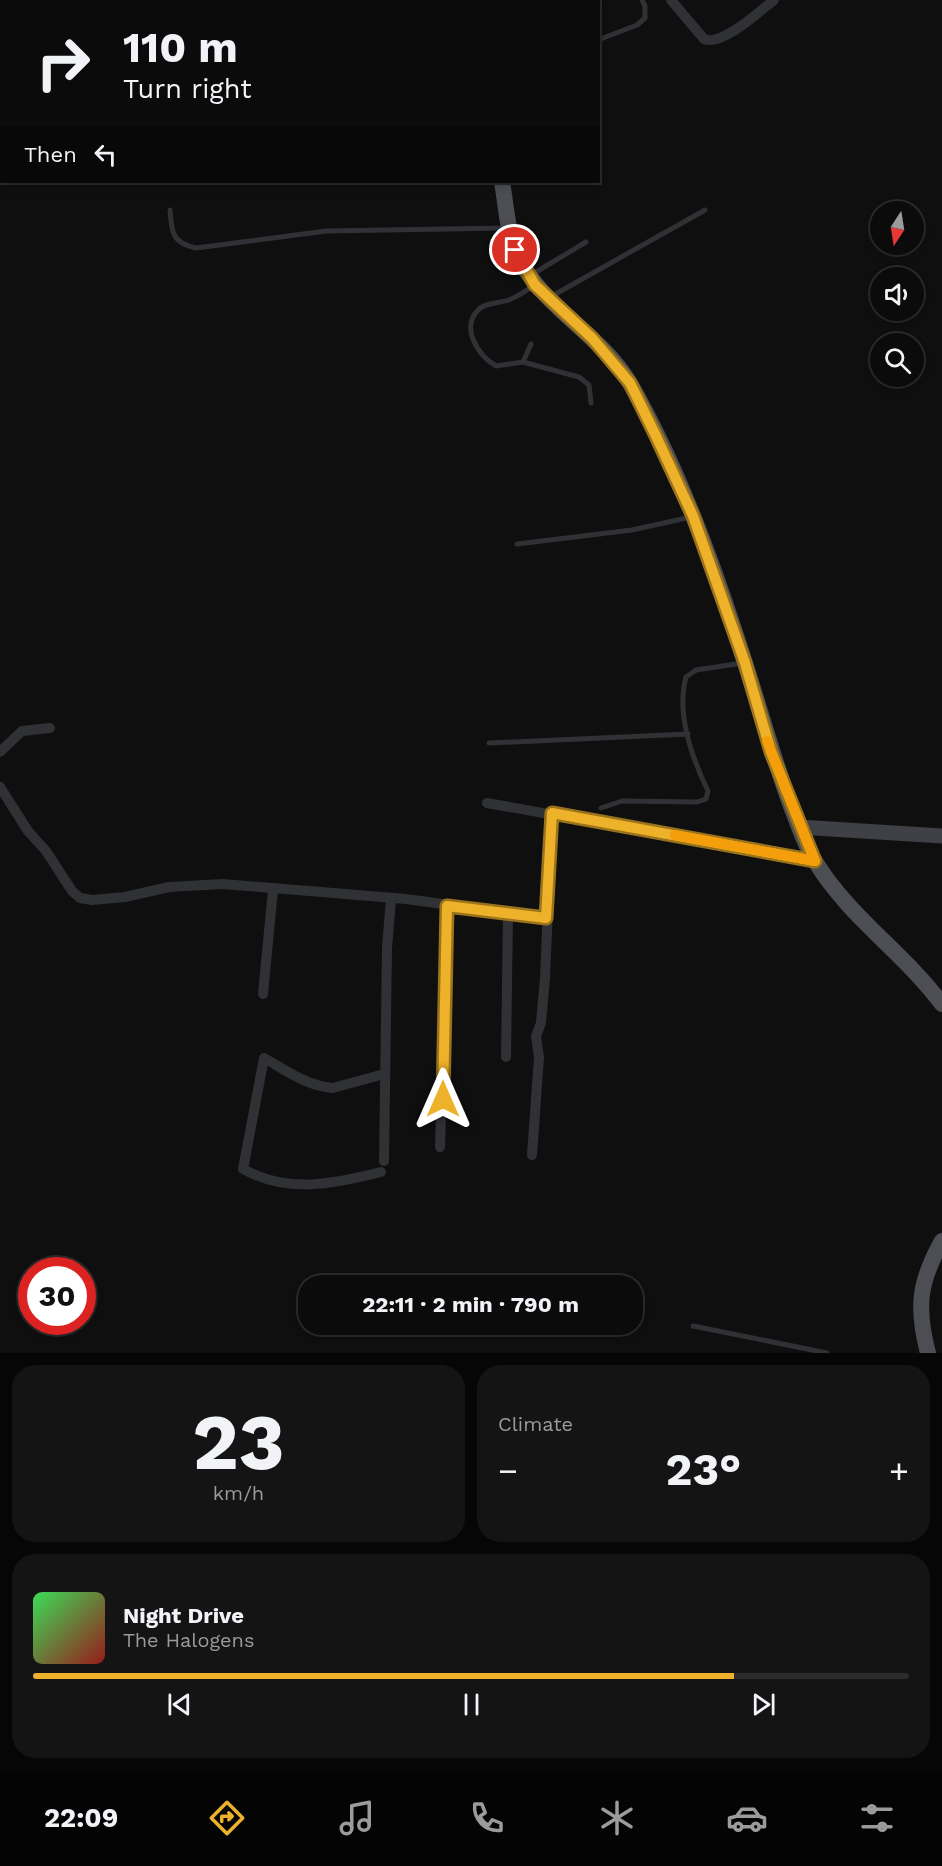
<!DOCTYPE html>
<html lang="en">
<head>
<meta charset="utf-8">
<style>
  :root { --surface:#0b0b0c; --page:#141415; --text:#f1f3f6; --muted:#9a9b9d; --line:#2b2b2d; --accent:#edb12a }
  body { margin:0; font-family:"Work Sans",sans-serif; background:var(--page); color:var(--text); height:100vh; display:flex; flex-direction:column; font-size:22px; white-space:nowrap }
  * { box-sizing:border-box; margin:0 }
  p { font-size:20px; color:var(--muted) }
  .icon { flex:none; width:33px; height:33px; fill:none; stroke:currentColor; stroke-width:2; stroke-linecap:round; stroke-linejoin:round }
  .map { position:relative; height:1353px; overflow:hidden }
  .details { display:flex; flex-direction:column; gap:12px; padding:12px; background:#060607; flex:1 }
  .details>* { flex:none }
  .banner { position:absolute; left:0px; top:0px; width:600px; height:183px; box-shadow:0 3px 9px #0003,0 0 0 2px var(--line); background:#0b0b0c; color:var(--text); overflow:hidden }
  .needle { width:39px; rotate:192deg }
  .controls { position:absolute; left:870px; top:201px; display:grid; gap:12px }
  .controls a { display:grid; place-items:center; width:54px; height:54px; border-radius:50%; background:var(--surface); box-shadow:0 3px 9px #0003,0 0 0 2px var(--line); font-size:30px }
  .speed { position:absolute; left:18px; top:1257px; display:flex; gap:12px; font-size:30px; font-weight:700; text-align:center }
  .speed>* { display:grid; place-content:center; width:78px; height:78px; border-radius:50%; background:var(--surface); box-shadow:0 3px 9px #0003,0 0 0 2px var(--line); line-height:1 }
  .speed .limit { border:9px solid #d22; background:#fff; color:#111 }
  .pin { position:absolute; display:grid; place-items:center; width:51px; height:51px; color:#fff; margin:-26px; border:3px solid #fff; border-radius:50%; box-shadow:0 2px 6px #0007 }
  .me { position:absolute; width:66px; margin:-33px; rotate:0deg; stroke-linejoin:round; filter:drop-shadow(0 0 4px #0008) }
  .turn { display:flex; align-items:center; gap:21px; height:126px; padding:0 24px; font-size:27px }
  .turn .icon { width:78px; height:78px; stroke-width:2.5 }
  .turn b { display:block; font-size:42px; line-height:51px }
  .then { display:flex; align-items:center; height:57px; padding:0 24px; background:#0003; gap:12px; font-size:22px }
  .big { font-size:45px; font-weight:700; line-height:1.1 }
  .details .card { flex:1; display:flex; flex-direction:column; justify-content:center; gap:9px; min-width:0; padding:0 21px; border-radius:24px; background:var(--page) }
  .details .dial { align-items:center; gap:0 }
  .dial b { font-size:78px; line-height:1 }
  .song { display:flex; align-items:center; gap:18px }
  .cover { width:72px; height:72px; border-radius:9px; background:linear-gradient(135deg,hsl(130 70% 55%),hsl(0 70% 35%)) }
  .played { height:6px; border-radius:3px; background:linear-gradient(90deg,var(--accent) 80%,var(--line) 80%) }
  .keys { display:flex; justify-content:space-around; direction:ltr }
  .heat { display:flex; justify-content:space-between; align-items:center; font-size:33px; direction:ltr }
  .details .tiles { flex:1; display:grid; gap:12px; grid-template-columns:1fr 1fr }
  .card:last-child { grid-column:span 2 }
  .trip { position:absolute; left:298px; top:1275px; width:345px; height:60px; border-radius:24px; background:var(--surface); box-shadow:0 3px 9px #0003,0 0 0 2px var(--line); font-weight:700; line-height:60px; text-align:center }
  .menu { display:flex; height:96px; justify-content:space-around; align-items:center; background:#040405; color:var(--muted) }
  .menu .icon { width:42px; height:42px }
  .menu .selected { color:var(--accent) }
  .menu b { font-size:27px; color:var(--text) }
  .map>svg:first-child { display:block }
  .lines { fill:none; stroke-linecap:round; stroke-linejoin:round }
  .lane { stroke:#303135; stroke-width:5 }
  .street { stroke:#303135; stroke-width:10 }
  .secondary { stroke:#3e4045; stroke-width:15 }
  .primary { stroke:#4c4e54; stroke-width:16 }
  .route-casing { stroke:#9a731b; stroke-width:15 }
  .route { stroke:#edb12a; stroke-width:10 }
  .slow { stroke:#f59e0b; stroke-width:10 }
</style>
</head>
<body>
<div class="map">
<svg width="942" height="1353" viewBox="0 0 942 1353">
  <rect width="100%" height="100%" fill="#0f0f10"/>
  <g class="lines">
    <g class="lane">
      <path d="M83,0v2"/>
      <path d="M108,0v2"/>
      <path d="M496,2l4,-2"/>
      <path d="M598,40l39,-15 8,-7v-12l-3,-6"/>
      <path d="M170,210c2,23 2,33 26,38l130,-17 180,-3"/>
      <path d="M531,275l55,-33"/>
      <path d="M552,296l153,-86"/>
      <path d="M531,344l-8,18 -27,4c-17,-10 -36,-37 -18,-56 6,-7 22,-7 31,-10 9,-4 17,-9 25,-15"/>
      <path d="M523,362l56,15 10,8 2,18"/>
      <path d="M517,544l115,-14 59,-13"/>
      <path d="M489,743l199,-9"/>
      <path d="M601,808l21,-7 75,1 9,-3 2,-8c-16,-33 -32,-77 -22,-114l10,-7 47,-7"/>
      <path d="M693,1326l134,27"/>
    </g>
    <g class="street">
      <path d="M671,0l33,39c17,8 56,-28 70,-39"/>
      <path d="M0,752l22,-21 28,-3"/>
      <path d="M0,787l28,44 18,20 26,40 8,7 12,2 33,-3 44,-10 54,-3 183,15 140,19"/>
      <path d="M487,803l328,58"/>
      <path d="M263,994l10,-104"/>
      <path d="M506,1057l2,-144"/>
      <path d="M440,1147l7,-241"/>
      <path d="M532,1155l7,-98 -3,-21 5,-13 4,-45 7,-164"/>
      <path d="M384,1161l3,-213 4,-49"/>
      <path d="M381,1172c-48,12 -93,22 -138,-3l21,-111c23,13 43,28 69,30l51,-14"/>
    </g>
    <path class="secondary" d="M799,827l143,9"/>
    <g class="primary">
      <path d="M468,0v2"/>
      <path d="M502,182c4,22 5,49 14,70 24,55 85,81 115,133 49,86 84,184 114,278 16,49 29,98 47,146 7,17 13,37 23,52 33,55 89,92 127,143"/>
      <path d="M928,1353c-12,-46 -9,-71 14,-112"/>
    </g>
  </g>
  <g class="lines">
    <defs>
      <path id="route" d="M443,1099l4,-193 99,12 6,-105 263,48 -44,-109 -26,-89 -52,-147 -37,-80 -26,-53 -38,-45 -57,-53 -20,-35"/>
    </defs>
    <use href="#route" class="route-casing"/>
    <use href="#route" class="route"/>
    <path class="slow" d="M675,835l140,26 -48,-120"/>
  </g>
</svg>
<div class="controls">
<a><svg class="needle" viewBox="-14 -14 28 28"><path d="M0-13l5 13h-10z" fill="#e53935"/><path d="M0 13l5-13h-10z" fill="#9a9b9d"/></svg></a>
<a><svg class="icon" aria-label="sound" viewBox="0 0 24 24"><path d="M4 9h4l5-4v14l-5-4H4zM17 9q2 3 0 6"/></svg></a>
<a><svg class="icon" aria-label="search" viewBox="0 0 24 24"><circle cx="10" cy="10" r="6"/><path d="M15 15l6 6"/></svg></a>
</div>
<div class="speed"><div class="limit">30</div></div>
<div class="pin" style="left:515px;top:250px;background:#d93025"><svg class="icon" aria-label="arrive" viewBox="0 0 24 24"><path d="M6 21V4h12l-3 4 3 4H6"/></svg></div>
<svg class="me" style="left:443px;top:1099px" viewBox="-20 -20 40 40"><path d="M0-17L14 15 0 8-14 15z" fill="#edb12a" stroke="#fff" stroke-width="4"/></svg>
<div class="trip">22:11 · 2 min · 790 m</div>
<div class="banner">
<div class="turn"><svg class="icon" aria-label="right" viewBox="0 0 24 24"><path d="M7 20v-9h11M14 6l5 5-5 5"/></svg><div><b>110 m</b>Turn right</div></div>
<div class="then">Then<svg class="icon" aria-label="left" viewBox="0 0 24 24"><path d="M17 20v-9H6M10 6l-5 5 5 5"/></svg></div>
</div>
</div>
<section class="details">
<div class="tiles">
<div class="card dial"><b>23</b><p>km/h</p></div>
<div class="card"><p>Climate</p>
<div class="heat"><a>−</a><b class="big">23°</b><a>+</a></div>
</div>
<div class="card">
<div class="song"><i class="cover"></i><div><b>Night Drive</b><p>The Halogens</p></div></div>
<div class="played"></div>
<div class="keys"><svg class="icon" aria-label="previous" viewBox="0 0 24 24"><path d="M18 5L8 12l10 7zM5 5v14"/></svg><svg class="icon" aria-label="pause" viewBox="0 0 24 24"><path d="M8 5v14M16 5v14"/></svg><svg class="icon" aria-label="next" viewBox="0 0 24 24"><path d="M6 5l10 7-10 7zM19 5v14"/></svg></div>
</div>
</div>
</section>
<nav class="menu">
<b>22:09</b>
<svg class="icon selected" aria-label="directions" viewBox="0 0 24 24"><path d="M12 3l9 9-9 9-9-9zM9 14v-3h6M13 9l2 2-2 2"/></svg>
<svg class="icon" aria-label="music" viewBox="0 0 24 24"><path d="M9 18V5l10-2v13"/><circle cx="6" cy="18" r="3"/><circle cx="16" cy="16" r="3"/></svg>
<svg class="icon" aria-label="phone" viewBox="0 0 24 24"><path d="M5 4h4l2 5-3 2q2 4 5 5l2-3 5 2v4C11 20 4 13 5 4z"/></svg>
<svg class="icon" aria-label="climate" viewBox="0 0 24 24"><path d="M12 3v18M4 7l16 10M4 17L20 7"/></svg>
<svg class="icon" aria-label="car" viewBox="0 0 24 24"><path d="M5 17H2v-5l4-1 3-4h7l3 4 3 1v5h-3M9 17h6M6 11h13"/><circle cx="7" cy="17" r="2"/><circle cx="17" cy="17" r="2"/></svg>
<svg class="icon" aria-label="filters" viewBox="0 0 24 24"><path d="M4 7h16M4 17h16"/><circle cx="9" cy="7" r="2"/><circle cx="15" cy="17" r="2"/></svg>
</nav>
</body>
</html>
